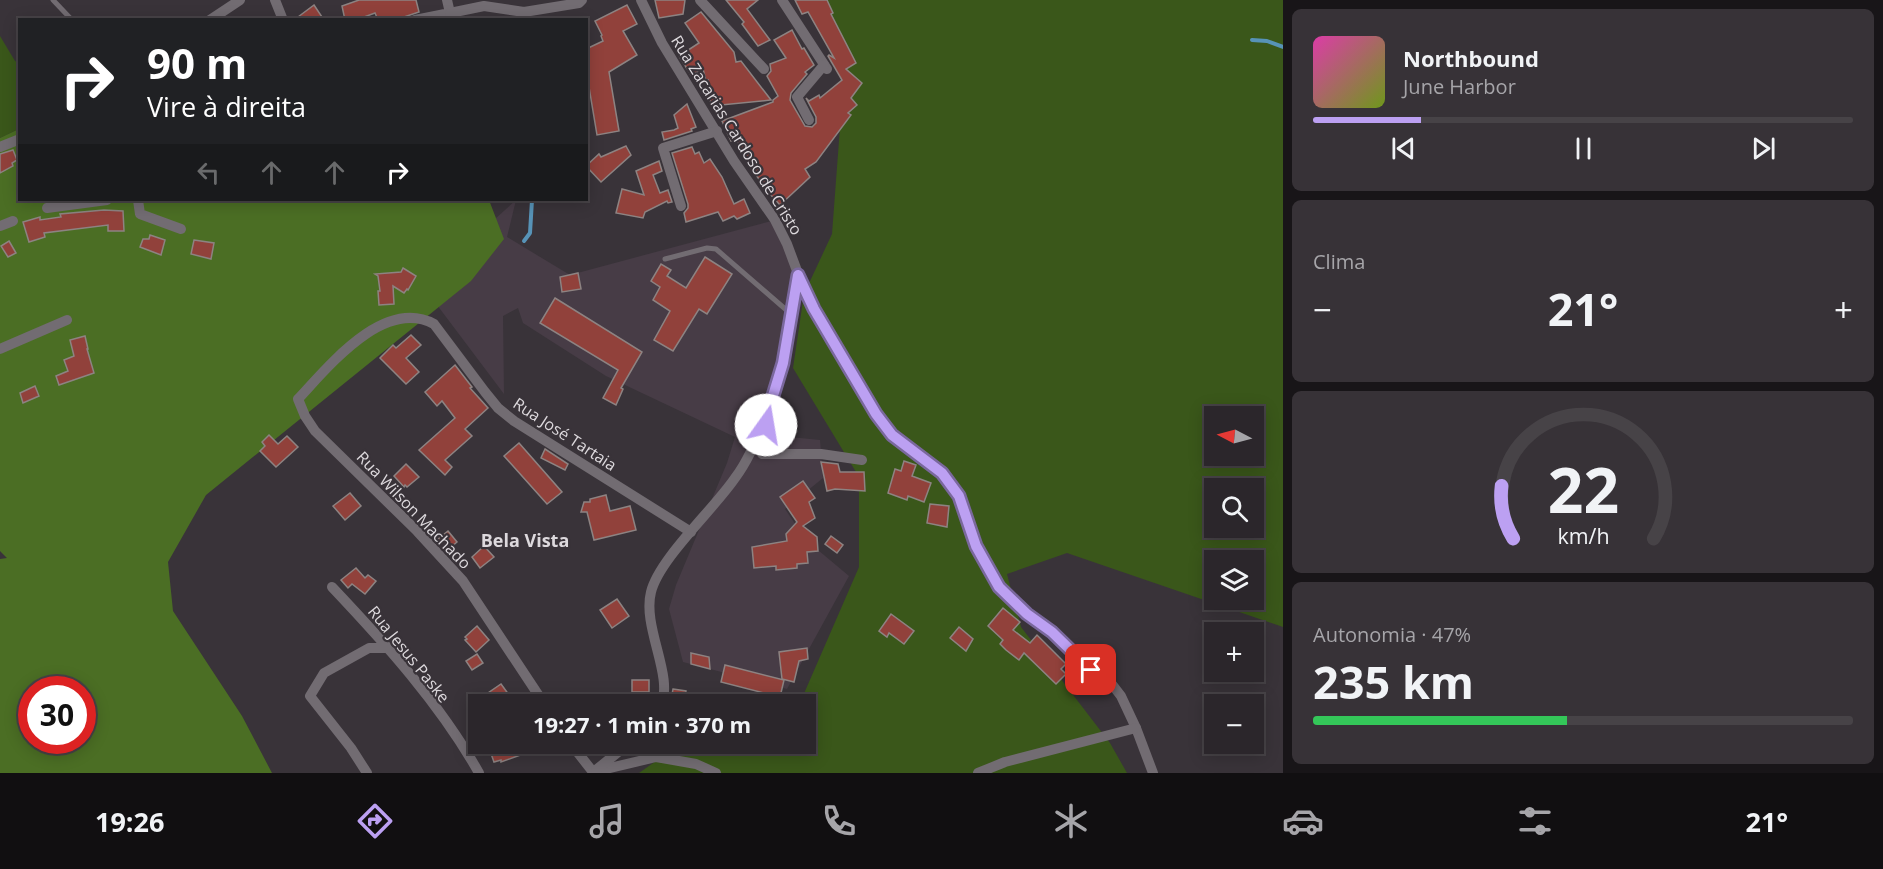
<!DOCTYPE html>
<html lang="pt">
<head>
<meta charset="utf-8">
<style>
  :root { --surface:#2b262b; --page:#373237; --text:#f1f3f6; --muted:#a6a5a9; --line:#474347; --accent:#bca0f2 }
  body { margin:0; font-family:"Open Sans",sans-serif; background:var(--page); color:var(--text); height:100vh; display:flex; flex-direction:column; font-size:22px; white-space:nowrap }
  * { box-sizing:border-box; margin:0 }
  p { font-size:20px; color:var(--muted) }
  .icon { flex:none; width:33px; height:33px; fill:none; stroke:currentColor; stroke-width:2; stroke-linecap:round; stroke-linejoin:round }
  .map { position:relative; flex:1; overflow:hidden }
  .sheet { display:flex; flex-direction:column; gap:9px; padding:9px; background:#181518; width:600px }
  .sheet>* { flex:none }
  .hud { position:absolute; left:18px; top:18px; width:570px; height:183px; border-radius:0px; box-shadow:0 3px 15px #0003,0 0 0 2px var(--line); background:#202124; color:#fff; overflow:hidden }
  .needle { width:39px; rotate:276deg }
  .fabs { position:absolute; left:1204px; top:406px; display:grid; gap:12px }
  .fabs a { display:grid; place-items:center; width:60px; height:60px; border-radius:0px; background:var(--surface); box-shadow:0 3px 15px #0003,0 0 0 2px var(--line); font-size:30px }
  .speed { position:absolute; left:18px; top:676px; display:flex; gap:12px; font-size:30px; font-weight:700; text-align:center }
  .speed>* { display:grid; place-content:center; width:78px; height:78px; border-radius:50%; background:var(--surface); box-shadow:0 3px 15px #0003,0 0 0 2px var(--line); line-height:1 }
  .speed .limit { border:9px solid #d22; background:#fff; color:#111 }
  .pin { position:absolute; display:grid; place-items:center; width:51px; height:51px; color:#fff; margin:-26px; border-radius:12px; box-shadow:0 3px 9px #0006 }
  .me { position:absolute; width:66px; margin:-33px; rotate:13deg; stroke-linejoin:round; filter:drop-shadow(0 0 4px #0008) }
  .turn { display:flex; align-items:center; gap:21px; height:126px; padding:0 30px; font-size:27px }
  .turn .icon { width:78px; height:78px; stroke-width:2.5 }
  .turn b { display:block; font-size:42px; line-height:51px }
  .lanes { display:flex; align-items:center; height:57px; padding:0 30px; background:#0003; justify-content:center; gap:30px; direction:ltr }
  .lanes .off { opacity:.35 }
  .big { font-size:45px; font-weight:700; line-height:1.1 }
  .sheet .card { flex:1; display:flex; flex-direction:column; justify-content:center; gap:9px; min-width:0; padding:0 21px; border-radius:9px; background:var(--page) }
  .sheet .dial { align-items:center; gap:0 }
  .dial svg { height:156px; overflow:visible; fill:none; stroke:var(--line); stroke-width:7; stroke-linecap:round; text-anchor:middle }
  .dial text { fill:var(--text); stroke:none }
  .song { display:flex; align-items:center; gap:18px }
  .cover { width:72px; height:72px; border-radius:9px; background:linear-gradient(135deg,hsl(320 70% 55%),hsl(80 70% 35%)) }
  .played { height:6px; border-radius:3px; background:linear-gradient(90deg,var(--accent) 20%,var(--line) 20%) }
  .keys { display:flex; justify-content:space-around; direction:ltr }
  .heat { display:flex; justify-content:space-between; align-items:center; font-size:33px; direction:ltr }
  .charge { height:9px; border-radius:4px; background:linear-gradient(90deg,#34c759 47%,var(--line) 0) }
  .trip { position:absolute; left:468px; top:694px; width:348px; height:60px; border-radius:0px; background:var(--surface); box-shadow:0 3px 15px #0003,0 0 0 2px var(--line); font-weight:700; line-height:60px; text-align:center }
  .tab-bar { display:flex; height:96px; justify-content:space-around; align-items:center; background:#110f11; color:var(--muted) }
  .tab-bar .icon { width:42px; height:42px }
  .tab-bar .current { color:var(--accent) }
  .tab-bar b { font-size:27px; color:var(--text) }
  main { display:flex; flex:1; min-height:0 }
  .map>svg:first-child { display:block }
  .built { fill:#473c46 }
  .green { fill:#3a571a; fill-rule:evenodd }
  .forest { fill:#4b6e24; fill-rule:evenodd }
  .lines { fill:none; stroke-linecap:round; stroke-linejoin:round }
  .stream { stroke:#5793b7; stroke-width:4 }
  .building { fill:#91413b; stroke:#8d8382; stroke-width:1.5 }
  .service { stroke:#726c72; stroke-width:5 }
  .minor { stroke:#726c72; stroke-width:10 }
  .route-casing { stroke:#7a689d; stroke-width:15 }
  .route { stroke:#bca0f2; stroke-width:10 }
  .labels { text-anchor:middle; stroke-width:4.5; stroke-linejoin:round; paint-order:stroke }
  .street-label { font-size:16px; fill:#ddd9dd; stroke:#393339 }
  .neighbourhood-label { font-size:18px; font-weight:bold; fill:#ddd9dd; stroke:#393339 }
</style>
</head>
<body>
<main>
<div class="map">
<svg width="1283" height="773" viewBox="0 0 1283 773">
  <rect width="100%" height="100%" fill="#393339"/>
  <path class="built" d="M516,200l-9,37 63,38 205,-55 23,55 -39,159 61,6 3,38 -38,31 21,31 43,36 -62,113 -104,-27 -14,-53 7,-24 51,-122 8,-26 -129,-61 -83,-53 -5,-15 -15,8 1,78 -76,-101 27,-38z"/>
  <g class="green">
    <path d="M820,0h463v627l-216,-74 -60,21 14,53 89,116 17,30h-488l41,-29h126v-39h-7l60,-138v-90l-66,-109 11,-74 28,-60 12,-160zM1215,417h39v39h-39zM1215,489h39v39h-39zM1215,561h39v39h-39z"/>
    <path d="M0,36l15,25 5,2 -1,66 -19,9z"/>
  </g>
  <path class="forest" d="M19,129l1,71h469l15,39 -33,42 -265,214 -38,67 5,49 69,105 30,57h-272v-214l7,-1 -7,-7v-413zM32,690h50v51h-50z"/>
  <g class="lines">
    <g class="stream">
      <path d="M476,18l1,2"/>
      <path d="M1252,40l15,1 16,6"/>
      <path d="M524,241l6,-8 2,-33"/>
    </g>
  </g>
  <g class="building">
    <path d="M359,0h57l3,12 -24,8h-17l-3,-7 -19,7h-11l-3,-14z"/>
    <path d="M655,0h30l-2,14 -24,4z"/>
    <path d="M726,0h32l-11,9 23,31 -12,6 -16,-22 2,-2z"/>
    <path d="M795,0h32l6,13 -2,1 25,49 -10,6 16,14 -11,15 6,7 -9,8 3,2 -35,47 -11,7 5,8 -30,28 -11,-12 -21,-29 -12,-25 -5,2 -9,-20 51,-19v-2l5,-4 -11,-20 4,-5 -1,-7 16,-6 -12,-18 18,-10 10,19 2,-1 10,17 -9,7 2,2 -16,19 -1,7 15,26 7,1 4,-4v-6l-10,-19 3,3 10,-6 1,3 22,-18 -14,-24 1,-1 5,3 -26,-46 -6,2z"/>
    <path d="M314,5l10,15h-30z"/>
    <path d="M627,5l10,19 -14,7 14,24 -28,17 10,59 -22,4 -11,-66v-20l17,-8 -2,-5 1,-1 -7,-14z"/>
    <path d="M701,12l33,40 2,10 5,-1 30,39 -60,6 -3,-26 -2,1 -3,-12 -12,6 -12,-19 20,-13 -14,-20z"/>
    <path d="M687,104l9,23 -5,2 1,2 -28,9 -2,-8 12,-2 4,-2 -4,-13z"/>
    <path d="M626,146l5,9 -30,27 -15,-16 13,-12 2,3z"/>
    <path d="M692,147l3,7 4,-2 5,11 6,-4 12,18 12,27 10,-5 6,14 -13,6 -3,-3 -11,5 -5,-9 -32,10 -2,-9 4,-5v-4l-16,-51z"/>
    <path d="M13,150l4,10 -5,3 1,3 -13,7v-19z"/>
    <path d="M659,161l3,10 -9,4 7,18 8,-3 4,12 -4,1 -1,-2 -22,11 -2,6 -27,-5 6,-24 22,6 -8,-24z"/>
    <path d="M104,210l19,1 1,20h-16v-6l-64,8 1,4 -16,5 -6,-20 17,-5v3l21,-3 -1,-3z"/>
    <path d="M150,235l15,5 -4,15 -21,-8 3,-8h6z"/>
    <path d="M194,240l20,3 -3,16 -20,-5z"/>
    <path d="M9,241l7,12 -8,4 -7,-11z"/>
    <path d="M705,257l27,17 -25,40 -8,-5 -26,42 -19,-11 16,-29 -17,-11 7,-13 -9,-6 10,-17 10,6 -4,6 19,12z"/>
    <path d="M403,268l13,8 -8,14 -1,-1 -3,4 -11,-7 1,18 -15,1 -1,-14h2l-2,-15 -3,-2 26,-2z"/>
    <path d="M578,273l3,16 -19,3 -2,-15z"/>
    <path d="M555,298l87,54 -21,36 2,1 -7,16 -13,-7 15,-28 -78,-47z"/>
    <path d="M411,335l10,10 -15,13 13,14 -13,12 -26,-26 13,-13 3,3z"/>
    <path d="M85,336l3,13h-1l7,24 -35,12 -3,-9 12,-5 -4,-11 10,-4 -4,-16z"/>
    <path d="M455,365l17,22 -2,1 18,20 -23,21 7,7 -27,24 7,7 -7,8 -26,-25 36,-32 -13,-17 -5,5 -12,-14z"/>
    <path d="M35,386l4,10 -16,7 -3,-10z"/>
    <path d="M269,435l9,9 9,-8 11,11 -22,20 -16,-16 5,-5 -3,-4z"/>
    <path d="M519,443l43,49 -15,12 -43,-48z"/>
    <path d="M545,449l23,15 -3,6 -24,-12z"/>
    <path d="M904,461l12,4 -4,11 19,7 -7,19 -16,-6 -1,4 -19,-7 7,-24 6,2z"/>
    <path d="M821,462l17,2 2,8h24l1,19 -30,-2 -8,2z"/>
    <path d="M406,464l13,13 -12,10 -2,-2 -1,2 -10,-11z"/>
    <path d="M803,481l12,17 -6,4 6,16 -12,8 14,11 1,14 -11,1 1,11 -11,1v4l-21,2v-4l-22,2 -2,-21 35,-6 -1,-7 11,-12 -17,-25z"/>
    <path d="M350,493l11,13 -16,14 -12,-14z"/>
    <path d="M606,495l4,16 20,-5 6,24 -42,10 -7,-28h-6l3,-10h6v-3z"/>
    <path d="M930,504l19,2 -2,21 -20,-4z"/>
    <path d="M448,531l9,11 -7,6h-4l-8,-9z"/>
    <path d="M831,536l12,9 -6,8 -12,-9z"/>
    <path d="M484,546l10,11 -14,11 -8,-11z"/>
    <path d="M356,568l9,10 3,-3 8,6 -11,13 -13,-10 -4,4 -7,-8z"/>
    <path d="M617,599l12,17 -17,12 -12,-18z"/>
    <path d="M1003,608l17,14 -7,8 17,13 7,-8 29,29 -5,5 5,5 -10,10 -32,-31 -5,7 -13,-10 -6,-6 3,-4 -15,-14z"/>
    <path d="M891,614l23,17 -10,13 -15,-11 -2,4 -8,-6z"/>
    <path d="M477,626l12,14 -13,12 -11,-12 2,-1 -2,-2z"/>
    <path d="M959,627l14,12 -7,12 -16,-13z"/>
    <path d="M807,648l1,11 -9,2 -5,21 -12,-3 -3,-27z"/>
    <path d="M691,653l18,4 1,12 -19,-5z"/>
    <path d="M477,654l6,9 -11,7 -6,-9z"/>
    <path d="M725,665l59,15 -4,17 -59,-15z"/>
    <rect x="632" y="680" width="17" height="12"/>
    <path d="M501,684l8,11 -14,9 -7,-11z"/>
    <path d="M673,689l13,2 -2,14h-14z"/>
    <path d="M494,744h45l-13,9 -25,9v-2l-7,2 -5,-14 6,-2z"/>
  </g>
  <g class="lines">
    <g class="service">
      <path d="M53,0l19,20"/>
      <path d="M665,259l42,-11 9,1 75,65"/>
    </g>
    <g class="minor">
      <path d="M275,0l8,20"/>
      <path d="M641,0l21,43 72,118 41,59 12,24 19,51 70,119 16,21 50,38 7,9 10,15 17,49 8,17 23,33 45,36 39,38 20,13 10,13 15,32 17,45"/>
      <path d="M700,0l64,69"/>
      <path d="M782,0l45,69"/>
      <path d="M210,20l30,-20"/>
      <path d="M415,20l35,-7 -3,-13"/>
      <path d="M453,20l-3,-7 34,-7 40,6 55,-9 3,-3"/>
      <path d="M809,120l-12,-23 27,-32"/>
      <path d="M0,147l20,-8"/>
      <path d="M138,200l2,14 41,15"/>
      <path d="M681,206l-18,-58 54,-17"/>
      <path d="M47,208l60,-8"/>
      <path d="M0,226l13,-5"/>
      <path d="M798,275l-15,88 -15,49 -6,42h59l41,6"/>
      <path d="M0,349l67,-29"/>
      <path d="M332,587c53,56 109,118 147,186"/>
      <path d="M545,705l-82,-124 -46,-50 -102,-100 -10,-15 -7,-17c31,-33 86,-102 136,-75l51,68 13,16 16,13 177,111"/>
      <path d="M661,705c13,-29 -19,-78 -10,-113 8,-33 63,-83 84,-114 15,-20 23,-43 33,-66"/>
      <path d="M571,744l22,28 63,-15 40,7 20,9"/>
      <path d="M596,770l32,-26"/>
      <path d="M367,773l-16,-25 -41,-52 14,-23 45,-25h20"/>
      <path d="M978,773l27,-11 131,-34"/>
    </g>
  </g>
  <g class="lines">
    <defs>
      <path id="route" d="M766,425l2,-13 15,-49 15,-88 16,34 62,105 16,21 50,38 17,23 17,50 23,41 28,27 25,18 39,38"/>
    </defs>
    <use href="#route" class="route-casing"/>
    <use href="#route" class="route"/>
  </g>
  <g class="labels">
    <g class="street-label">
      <text transform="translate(737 135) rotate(58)" y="6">Rua Zacarias Cardoso de Cristo</text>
      <text transform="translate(565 434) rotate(33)" y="6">Rua José Tartaia</text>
      <text transform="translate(414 510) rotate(46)" y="6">Rua Wilson Machado</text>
      <text transform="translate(409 654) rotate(51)" y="6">Rua Jesus Paske</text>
    </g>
    <g class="neighbourhood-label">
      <text x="525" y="547">Bela Vista</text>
    </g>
  </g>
</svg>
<div class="fabs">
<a><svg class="needle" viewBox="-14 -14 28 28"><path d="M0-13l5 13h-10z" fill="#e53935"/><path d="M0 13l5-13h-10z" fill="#a6a5a9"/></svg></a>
<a><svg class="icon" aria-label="search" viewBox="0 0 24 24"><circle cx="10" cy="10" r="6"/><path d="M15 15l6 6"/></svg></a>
<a><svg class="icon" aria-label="layers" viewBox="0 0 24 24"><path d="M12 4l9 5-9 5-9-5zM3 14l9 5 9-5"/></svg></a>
<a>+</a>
<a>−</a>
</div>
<div class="speed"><div class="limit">30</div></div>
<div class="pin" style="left:1091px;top:670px;background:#d93025"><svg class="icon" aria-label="arrive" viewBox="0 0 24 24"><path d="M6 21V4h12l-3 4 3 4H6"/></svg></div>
<svg class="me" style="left:766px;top:425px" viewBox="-20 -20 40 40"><circle r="19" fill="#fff"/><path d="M0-13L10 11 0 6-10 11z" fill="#bca0f2"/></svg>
<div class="trip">19:27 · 1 min · 370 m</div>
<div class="hud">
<div class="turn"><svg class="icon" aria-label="right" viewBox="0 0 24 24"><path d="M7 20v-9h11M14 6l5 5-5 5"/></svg><div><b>90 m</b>Vire à direita</div></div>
<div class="lanes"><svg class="icon off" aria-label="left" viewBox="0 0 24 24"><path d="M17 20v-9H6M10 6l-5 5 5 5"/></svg><svg class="icon off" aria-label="ahead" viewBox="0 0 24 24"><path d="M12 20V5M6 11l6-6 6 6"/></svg><svg class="icon off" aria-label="ahead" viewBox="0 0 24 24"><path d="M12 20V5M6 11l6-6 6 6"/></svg><svg class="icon" aria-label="right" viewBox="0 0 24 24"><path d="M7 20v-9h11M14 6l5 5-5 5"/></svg></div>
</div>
</div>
<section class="sheet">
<div class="card">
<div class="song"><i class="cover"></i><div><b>Northbound</b><p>June Harbor</p></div></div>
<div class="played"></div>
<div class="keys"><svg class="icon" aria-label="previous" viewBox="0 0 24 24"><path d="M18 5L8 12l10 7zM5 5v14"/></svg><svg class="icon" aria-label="pause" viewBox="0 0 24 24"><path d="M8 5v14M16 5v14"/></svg><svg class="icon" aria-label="next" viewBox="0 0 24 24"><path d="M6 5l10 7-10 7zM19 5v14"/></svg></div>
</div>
<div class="card"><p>Clima</p>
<div class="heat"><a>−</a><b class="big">21°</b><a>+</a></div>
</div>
<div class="card dial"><svg viewBox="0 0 100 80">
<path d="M14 69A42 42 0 1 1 86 69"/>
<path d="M14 69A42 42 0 0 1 8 42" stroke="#bca0f2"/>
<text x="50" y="56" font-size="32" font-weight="700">22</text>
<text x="50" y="72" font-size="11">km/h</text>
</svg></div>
<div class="card"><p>Autonomia · 47%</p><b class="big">235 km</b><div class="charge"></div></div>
</section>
</main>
<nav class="tab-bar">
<b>19:26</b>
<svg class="icon current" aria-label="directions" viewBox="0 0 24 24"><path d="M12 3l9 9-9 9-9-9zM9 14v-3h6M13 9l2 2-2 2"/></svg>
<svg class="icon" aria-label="music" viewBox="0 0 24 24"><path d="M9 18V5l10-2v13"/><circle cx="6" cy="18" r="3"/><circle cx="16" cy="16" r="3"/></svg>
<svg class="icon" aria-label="phone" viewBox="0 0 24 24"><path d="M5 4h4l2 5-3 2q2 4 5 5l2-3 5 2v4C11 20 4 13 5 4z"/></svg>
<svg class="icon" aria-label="climate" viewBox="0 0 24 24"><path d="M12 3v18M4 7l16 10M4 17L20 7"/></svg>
<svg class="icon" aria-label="car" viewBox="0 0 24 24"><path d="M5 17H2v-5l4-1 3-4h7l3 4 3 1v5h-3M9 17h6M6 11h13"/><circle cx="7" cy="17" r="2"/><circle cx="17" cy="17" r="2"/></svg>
<svg class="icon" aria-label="filters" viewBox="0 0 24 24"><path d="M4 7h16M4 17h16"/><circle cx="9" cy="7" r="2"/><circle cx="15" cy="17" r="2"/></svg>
<b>21°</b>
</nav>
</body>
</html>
